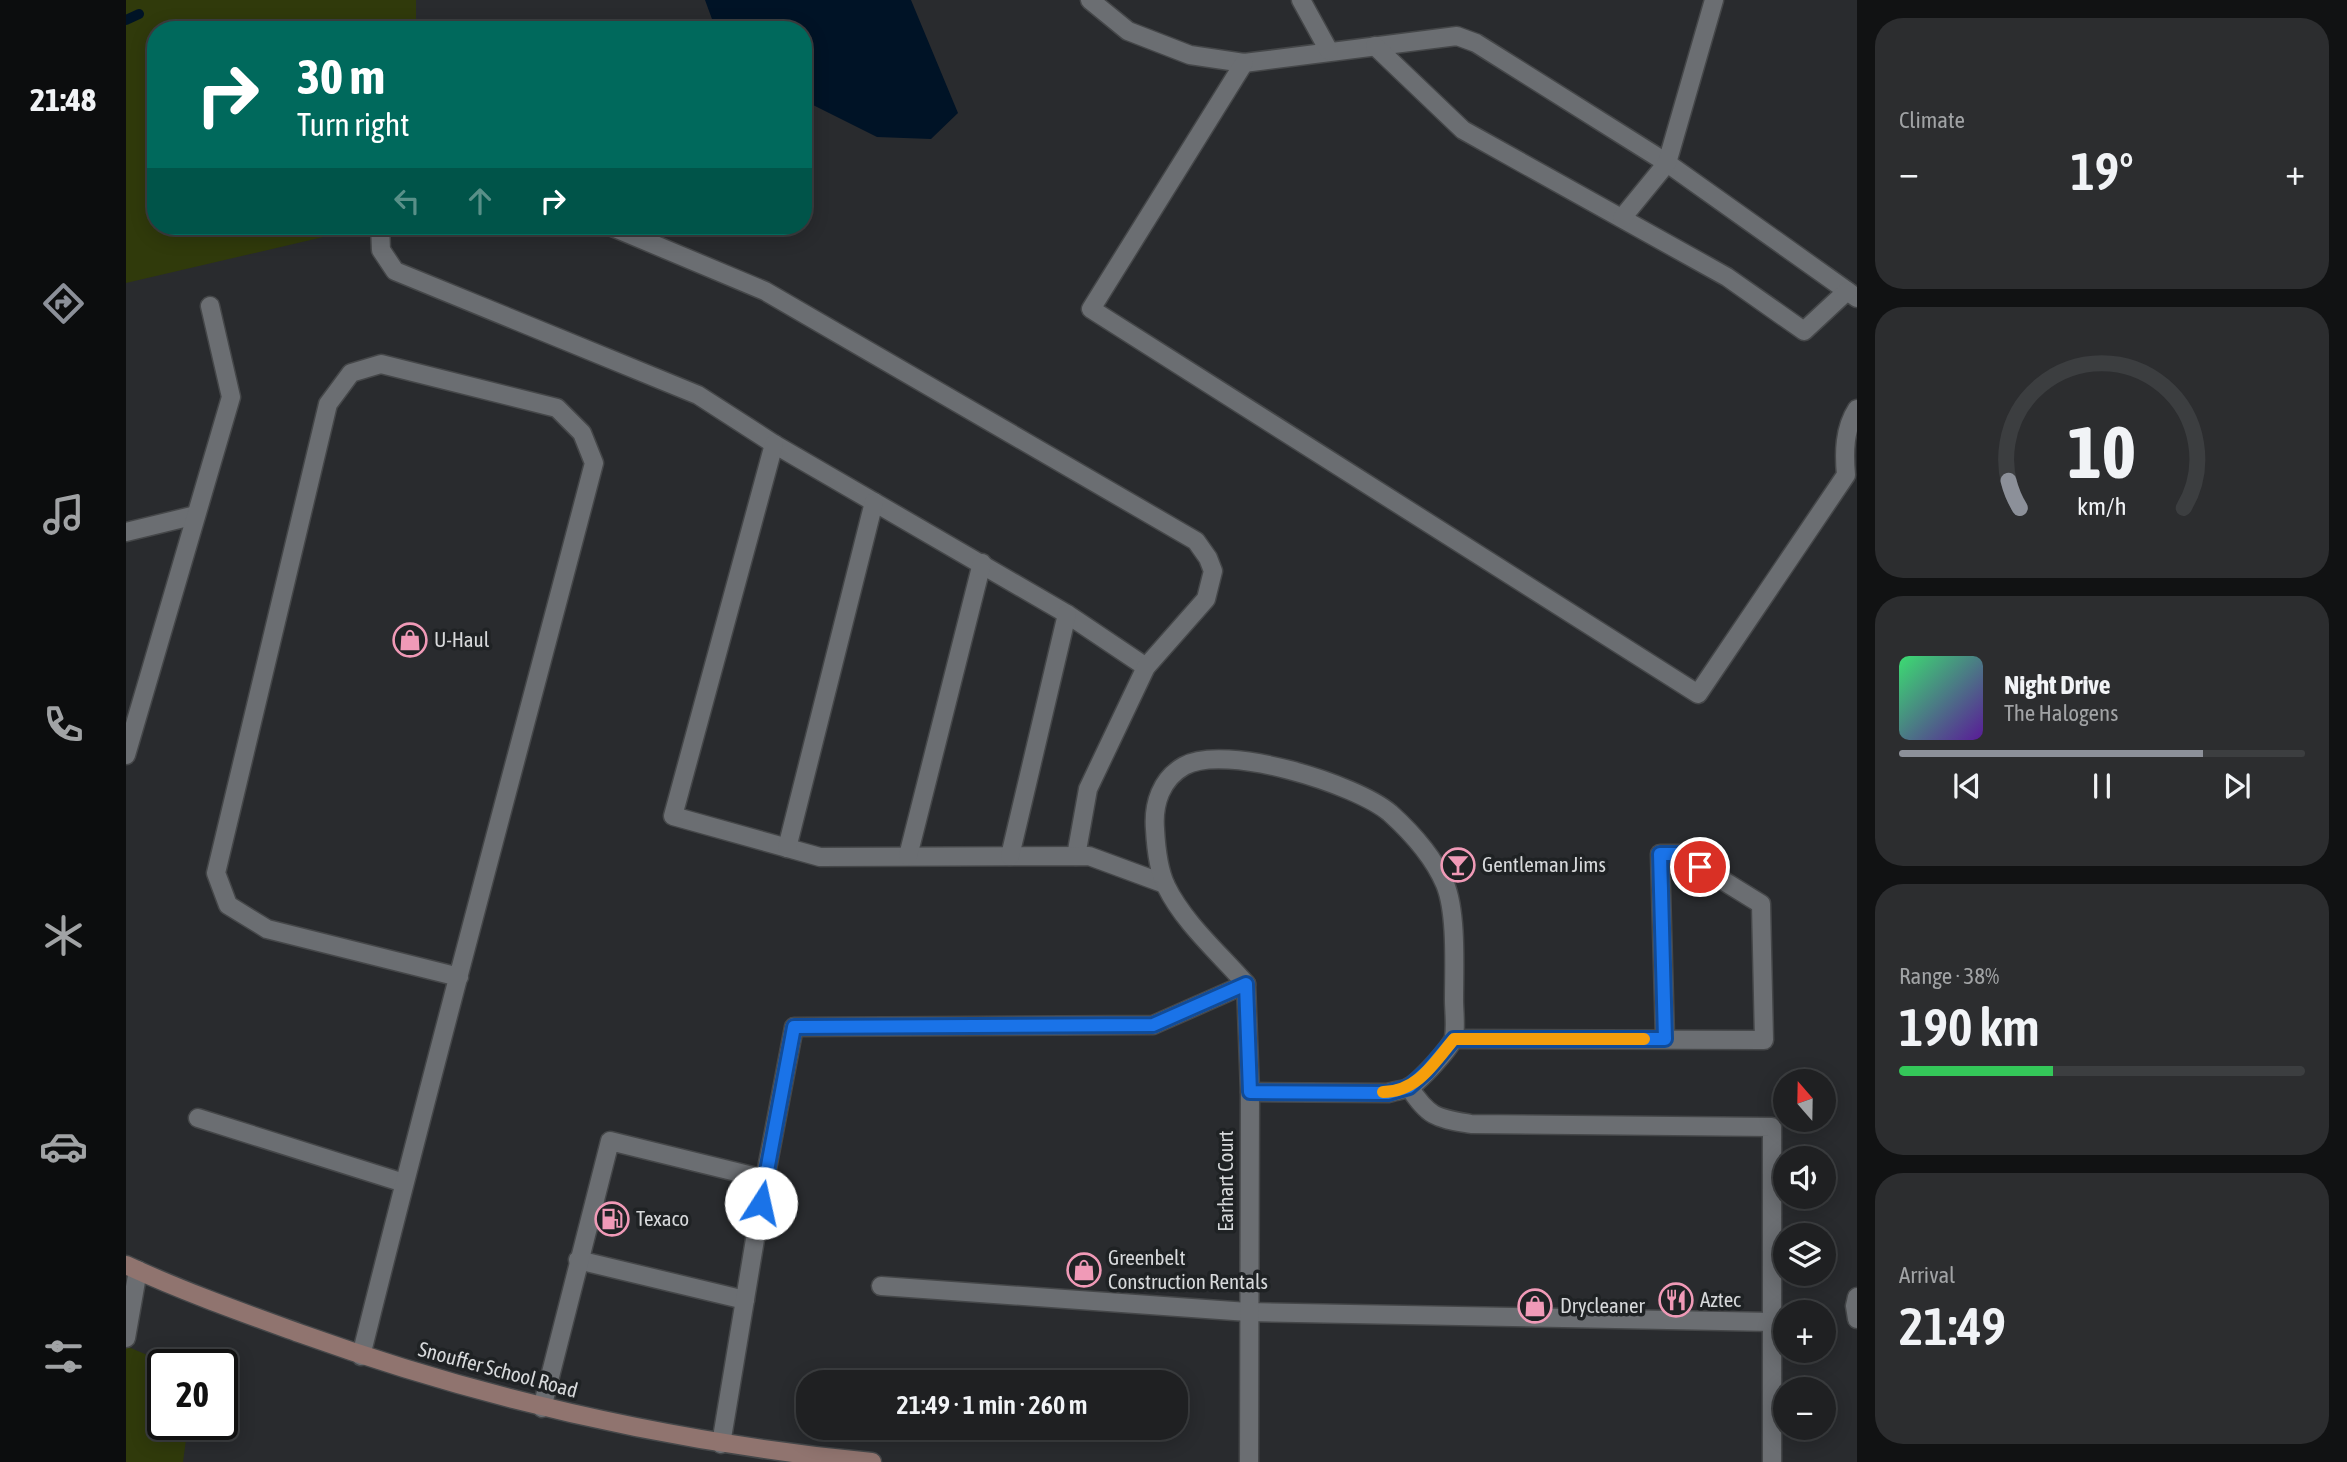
<!DOCTYPE html>
<html lang="en">
<head>
<meta charset="utf-8">
<style>
  :root { --surface:#1f2022; --page:#2c2d2f; --text:#f1f3f6; --muted:#a1a3a5; --line:#3c3e40; --accent:#8c9099 }
  body { margin:0; font-family:"Asap Condensed",sans-serif; background:var(--page); color:var(--text); height:100vh; display:flex; flex-direction:column; font-size:26px; white-space:nowrap }
  * { box-sizing:border-box; margin:0 }
  p { font-size:23px; color:var(--muted) }
  .icon { flex:none; width:38px; height:38px; fill:none; stroke:currentColor; stroke-width:2; stroke-linecap:round; stroke-linejoin:round }
  .map { position:relative; flex:1; overflow:hidden }
  .panel { display:flex; flex-direction:column; gap:18px; padding:18px; background:#111213; width:490px }
  .panel>* { flex:none }
  .guide { position:absolute; left:21px; top:21px; width:665px; height:214px; border-radius:28px; box-shadow:0 4px 18px #0003,0 0 0 2px var(--line); background:#00695c; color:#fff; overflow:hidden }
  .needle { width:46px; rotate:340deg }
  .controls { position:absolute; left:1647px; top:1069px; display:grid; gap:14px }
  .controls a { display:grid; place-items:center; width:63px; height:63px; border-radius:50%; background:var(--surface); box-shadow:0 4px 18px #0003,0 0 0 2px var(--line); font-size:35px }
  .speed { position:absolute; left:21px; top:1349px; display:flex; gap:14px; font-size:35px; font-weight:700; text-align:center }
  .speed>* { display:grid; place-content:center; width:91px; height:91px; border-radius:50%; background:var(--surface); box-shadow:0 4px 18px #0003,0 0 0 2px var(--line); line-height:1 }
  .speed .limit { border:4px solid #111; border-radius:10px; background:#fff; color:#111 }
  .pin { position:absolute; display:grid; place-items:center; width:60px; height:60px; color:#fff; margin:-30px; border:4px solid #fff; border-radius:50%; box-shadow:0 2px 7px #0007 }
  .me { position:absolute; width:77px; margin:-38px; rotate:10deg; stroke-linejoin:round; filter:drop-shadow(0 0 5px #0008) }
  .turn { display:flex; align-items:center; gap:24px; height:147px; padding:0 35px; font-size:32px }
  .turn .icon { width:91px; height:91px; stroke-width:2.5 }
  .turn b { display:block; font-size:49px; line-height:60px }
  .lanes { display:flex; align-items:center; height:66px; padding:0 35px; background:#0003; justify-content:center; gap:35px; direction:ltr }
  .lanes .off { opacity:.35 }
  .big { font-size:52px; font-weight:600; line-height:1.1 }
  .panel .widget { flex:1; display:flex; flex-direction:column; justify-content:center; gap:10px; min-width:0; padding:0 24px; border-radius:28px; background:var(--page) }
  .panel .dial { align-items:center; gap:0 }
  .dial svg { height:182px; overflow:visible; fill:none; stroke:var(--line); stroke-width:7; stroke-linecap:round; text-anchor:middle }
  .dial text { fill:var(--text); stroke:none }
  .song { display:flex; align-items:center; gap:21px }
  .cover { width:84px; height:84px; border-radius:10px; background:linear-gradient(135deg,hsl(140 70% 55%),hsl(270 70% 35%)) }
  .played { height:7px; border-radius:4px; background:linear-gradient(90deg,var(--accent) 75%,var(--line) 75%) }
  .keys { display:flex; justify-content:space-around; direction:ltr }
  .heat { display:flex; justify-content:space-between; align-items:center; font-size:38px; direction:ltr }
  .charge { height:10px; border-radius:5px; background:linear-gradient(90deg,#34c759 38%,var(--line) 0) }
  .trip { position:absolute; left:670px; top:1370px; width:392px; height:70px; border-radius:28px; background:var(--surface); box-shadow:0 4px 18px #0003,0 0 0 2px var(--line); font-weight:600; line-height:70px; text-align:center }
  main { display:flex; flex:1; min-height:0 }
  .tabs { display:flex; flex-direction:column; width:126px; justify-content:space-around; align-items:center; background:#0c0d0e; color:var(--muted) }
  .tabs .icon { width:49px; height:49px }
  .tabs .active { color:var(--accent) }
  .tabs b { font-size:32px; color:var(--text) }
  .map>svg:first-child { display:block }
  .green { fill:#303a0b }
  .water { fill:#001326 }
  .lines { fill:none; stroke-linecap:round; stroke-linejoin:round }
  .stream { stroke:#001326; stroke-width:10 }
  .service-casing { stroke:#454749; stroke-width:21 }
  .minor-casing { stroke:#454749; stroke-width:21 }
  .secondary-casing { stroke:#454749; stroke-width:21 }
  .service { stroke:#6b6e72; stroke-width:18 }
  .minor { stroke:#6b6e72; stroke-width:18 }
  .secondary { stroke:#90746f; stroke-width:18 }
  .route-casing { stroke:#114b97; stroke-width:18 }
  .route { stroke:#1a73e8; stroke-width:12 }
  .slow { stroke:#f59e0b; stroke-width:12 }
  .labels { text-anchor:middle; stroke-width:7; stroke-linejoin:round; paint-order:stroke }
  .poi-label { font-size:21px; fill:#d7d9db; stroke:#1f2224; text-anchor:start }
  .street-label { font-size:21px; fill:#d7d9db; stroke:#1f2224 }
</style>
</head>
<body>
<main>
<nav class="tabs">
<b>21:48</b>
<svg class="icon active" aria-label="directions" viewBox="0 0 24 24"><path d="M12 3l9 9-9 9-9-9zM9 14v-3h6M13 9l2 2-2 2"/></svg>
<svg class="icon" aria-label="music" viewBox="0 0 24 24"><path d="M9 18V5l10-2v13"/><circle cx="6" cy="18" r="3"/><circle cx="16" cy="16" r="3"/></svg>
<svg class="icon" aria-label="phone" viewBox="0 0 24 24"><path d="M5 4h4l2 5-3 2q2 4 5 5l2-3 5 2v4C11 20 4 13 5 4z"/></svg>
<svg class="icon" aria-label="climate" viewBox="0 0 24 24"><path d="M12 3v18M4 7l16 10M4 17L20 7"/></svg>
<svg class="icon" aria-label="car" viewBox="0 0 24 24"><path d="M5 17H2v-5l4-1 3-4h7l3 4 3 1v5h-3M9 17h6M6 11h13"/><circle cx="7" cy="17" r="2"/><circle cx="17" cy="17" r="2"/></svg>
<svg class="icon" aria-label="filters" viewBox="0 0 24 24"><path d="M4 7h16M4 17h16"/><circle cx="9" cy="7" r="2"/><circle cx="15" cy="17" r="2"/></svg>
</nav>
<div class="map">
<svg width="1731" height="1462" viewBox="0 0 1731 1462">
  <rect width="100%" height="100%" fill="#292b2e"/>
  <g class="green">
    <path d="M0,0h290v30h-260v196h194l-1,5 -223,52z"/>
    <path d="M0,1346l45,19h-8v59l25,1 -5,37h-57z"/>
  </g>
  <path class="water" d="M579,0h206l47,113 -27,26 -54,-2 -74,-37v-70h-87z"/>
  <g class="lines">
    <path class="stream" d="M0,20l13,-6"/>
    <defs>
      <g id="service">
        <path d="M964,0l38,31 62,24 54,8 213,-27 19,7 191,120 190,135"/>
        <path d="M1175,0l28,51"/>
        <path d="M1249,46l88,84 264,147 77,54 43,-40"/>
        <path d="M1118,63l-153,246 607,385 148,-219c-2,-22 -2,-46 11,-66"/>
        <path d="M1496,218l45,-55 47,-163"/>
        <path d="M254,226l1,24 14,21 303,124 76,49 293,170 79,53"/>
        <path d="M484,226l155,65 431,250 12,17 5,13 -7,28 -60,68 -58,122 -12,67"/>
        <path d="M648,444l-101,372 147,41 269,-1 76,28"/>
        <path d="M0,532l70,-17"/>
        <path d="M0,755l105,-358 -21,-91"/>
        <path d="M661,848l87,-346"/>
        <path d="M782,856l74,-293"/>
        <path d="M884,856l57,-242"/>
        <path d="M1328,1039l310,1 -3,-136 -81,-50h-20l5,185"/>
        <path d="M1283,1087c20,31 28,31 62,37l301,3v335"/>
        <path d="M72,1118l206,65"/>
        <path d="M452,1260l167,40"/>
        <path d="M755,1286l367,26 525,10"/>
        <path d="M1731,1297l-2,9 2,13"/>
        <path d="M0,1338l12,-68"/>
        <path d="M235,1356c74,-299 155,-595 233,-893l-12,-30 -25,-25 -176,-44 -30,9 -23,31 -112,469 12,32 39,24 192,48"/>
        <path d="M416,1408l68,-267 155,38 29,-152 359,-2 93,-41c-27,-31 -62,-61 -80,-98 -8,-17 -10,-38 -11,-57 -2,-25 6,-50 29,-63 41,-23 172,18 206,47 21,19 44,45 55,71 12,29 9,84 9,116 0,11 2,25 0,37 -2,10 -36,46 -46,51 -5,2 -14,3 -20,5l-138,-1"/>
        <path d="M595,1444l44,-265"/>
      </g>
      <path id="minor" d="M1120,984l4,108 -1,370"/>
      <path id="secondary" d="M0,1265c56,26 115,47 173,68 186,67 377,110 573,129"/>
    </defs>
    <use href="#service" class="service-casing"/>
    <use href="#minor" class="minor-casing"/>
    <use href="#secondary" class="secondary-casing"/>
    <use href="#service" class="service"/>
    <use href="#minor" class="minor"/>
    <use href="#secondary" class="secondary"/>
  </g>
  <g class="lines">
    <defs>
      <path id="route" d="M635,1203l33,-176 359,-2 93,-41 4,108 138,1 21,-6 18,-16 27,-32h211l-5,-185h19l21,13"/>
    </defs>
    <use href="#route" class="route-casing"/>
    <use href="#route" class="route"/>
    <path class="slow" d="M1257,1092c34,0 51,-29 71,-53h190"/>
  </g>
  <defs>
    <symbol id="shop-ring" viewBox="-11 -11 22 22"><circle r="9.5" fill="#1f2224" stroke="#f09ab7" stroke-width="1.5"/><path d="M-5-2.5h2.3a2.7 3.5 0 0 1 5.4 0H5L5.5 6h-11ZM-1.5-2.5h3a1.5 2.3 0 0 0-3 0Z" fill="#f09ab7"/></symbol>
    <symbol id="bar-ring" viewBox="-11 -11 22 22"><circle r="9.5" fill="#1f2224" stroke="#f09ab7" stroke-width="1.5"/><path d="M-6-5H6L.8 .8V4.5H3.5V6h-7V4.5H-.8V.8Z" fill="#f09ab7"/></symbol>
    <symbol id="fuel-ring" viewBox="-11 -11 22 22"><circle r="9.5" fill="#1f2224" stroke="#f09ab7" stroke-width="1.5"/><path d="M-5.5-6h7V0h2V4h1.3V-2.5L3-4.5l.8-.8L6-3V5H2.5V1h-1V6h-7ZM-4.2-4.7v3.2H.2V-4.7Z" fill="#f09ab7"/></symbol>
    <symbol id="restaurant-ring" viewBox="-11 -11 22 22"><circle r="9.5" fill="#1f2224" stroke="#f09ab7" stroke-width="1.5"/><path d="M-5-6h1v4h1v-4h1v4h1v-4h1v5L-1.5 .5V6h-2V.5L-5-1ZM5-6V6H3V1.5H1.5Q1.5-4 5-6Z" fill="#f09ab7"/></symbol>
  </defs>
  <g fill-rule="evenodd">
    <use href="#shop-ring" x="265" y="621" width="38" height="38"/>
    <use href="#bar-ring" x="1313" y="846" width="38" height="38"/>
    <use href="#fuel-ring" x="467" y="1200" width="38" height="38"/>
    <use href="#shop-ring" x="939" y="1251" width="38" height="38"/>
    <use href="#restaurant-ring" x="1531" y="1281" width="38" height="38"/>
    <use href="#shop-ring" x="1390" y="1287" width="38" height="38"/>
  </g>
  <g class="labels">
    <g class="poi-label">
      <text x="308" y="647">U-Haul</text>
      <text x="1356" y="872">Gentleman Jims</text>
      <text x="510" y="1226">Texaco</text>
      <text x="982" y="1265">Greenbelt<tspan x="982" dy="24">Construction Rentals</tspan></text>
      <text x="1574" y="1307">Aztec</text>
      <text x="1434" y="1313">Drycleaner</text>
    </g>
    <g class="street-label">
      <text transform="translate(1100 1181) rotate(-90)" y="7">Earhart Court</text>
      <text transform="translate(372 1370) rotate(15)" y="7">Snouffer School Road</text>
    </g>
  </g>
</svg>
<div class="controls">
<a><svg class="needle" viewBox="-14 -14 28 28"><path d="M0-13l5 13h-10z" fill="#e53935"/><path d="M0 13l5-13h-10z" fill="#a1a3a5"/></svg></a>
<a><svg class="icon" aria-label="sound" viewBox="0 0 24 24"><path d="M4 9h4l5-4v14l-5-4H4zM17 9q2 3 0 6"/></svg></a>
<a><svg class="icon" aria-label="layers" viewBox="0 0 24 24"><path d="M12 4l9 5-9 5-9-5zM3 14l9 5 9-5"/></svg></a>
<a>+</a>
<a>−</a>
</div>
<div class="speed"><div class="limit">20</div></div>
<div class="pin" style="left:1574px;top:867px;background:#d93025"><svg class="icon" aria-label="arrive" viewBox="0 0 24 24"><path d="M6 21V4h12l-3 4 3 4H6"/></svg></div>
<svg class="me" style="left:635px;top:1203px" viewBox="-20 -20 40 40"><circle r="19" fill="#fff"/><path d="M0-13L10 11 0 6-10 11z" fill="#1a73e8"/></svg>
<div class="trip">21:49 · 1 min · 260 m</div>
<div class="guide">
<div class="turn"><svg class="icon" aria-label="right" viewBox="0 0 24 24"><path d="M7 20v-9h11M14 6l5 5-5 5"/></svg><div><b>30 m</b>Turn right</div></div>
<div class="lanes"><svg class="icon off" aria-label="left" viewBox="0 0 24 24"><path d="M17 20v-9H6M10 6l-5 5 5 5"/></svg><svg class="icon off" aria-label="ahead" viewBox="0 0 24 24"><path d="M12 20V5M6 11l6-6 6 6"/></svg><svg class="icon" aria-label="right" viewBox="0 0 24 24"><path d="M7 20v-9h11M14 6l5 5-5 5"/></svg></div>
</div>
</div>
<section class="panel">
<div class="widget"><p>Climate</p>
<div class="heat"><a>−</a><b class="big">19°</b><a>+</a></div>
</div>
<div class="widget dial"><svg viewBox="0 0 100 80">
<path d="M14 69A42 42 0 1 1 86 69"/>
<path d="M14 69A42 42 0 0 1 9 57" stroke="#8c9099"/>
<text x="50" y="56" font-size="32" font-weight="700">10</text>
<text x="50" y="72" font-size="11">km/h</text>
</svg></div>
<div class="widget">
<div class="song"><i class="cover"></i><div><b>Night Drive</b><p>The Halogens</p></div></div>
<div class="played"></div>
<div class="keys"><svg class="icon" aria-label="previous" viewBox="0 0 24 24"><path d="M18 5L8 12l10 7zM5 5v14"/></svg><svg class="icon" aria-label="pause" viewBox="0 0 24 24"><path d="M8 5v14M16 5v14"/></svg><svg class="icon" aria-label="next" viewBox="0 0 24 24"><path d="M6 5l10 7-10 7zM19 5v14"/></svg></div>
</div>
<div class="widget"><p>Range · 38%</p><b class="big">190 km</b><div class="charge"></div></div>
<div class="widget"><p>Arrival</p><b class="big">21:49</b></div>
</section>
</main>
</body>
</html>
